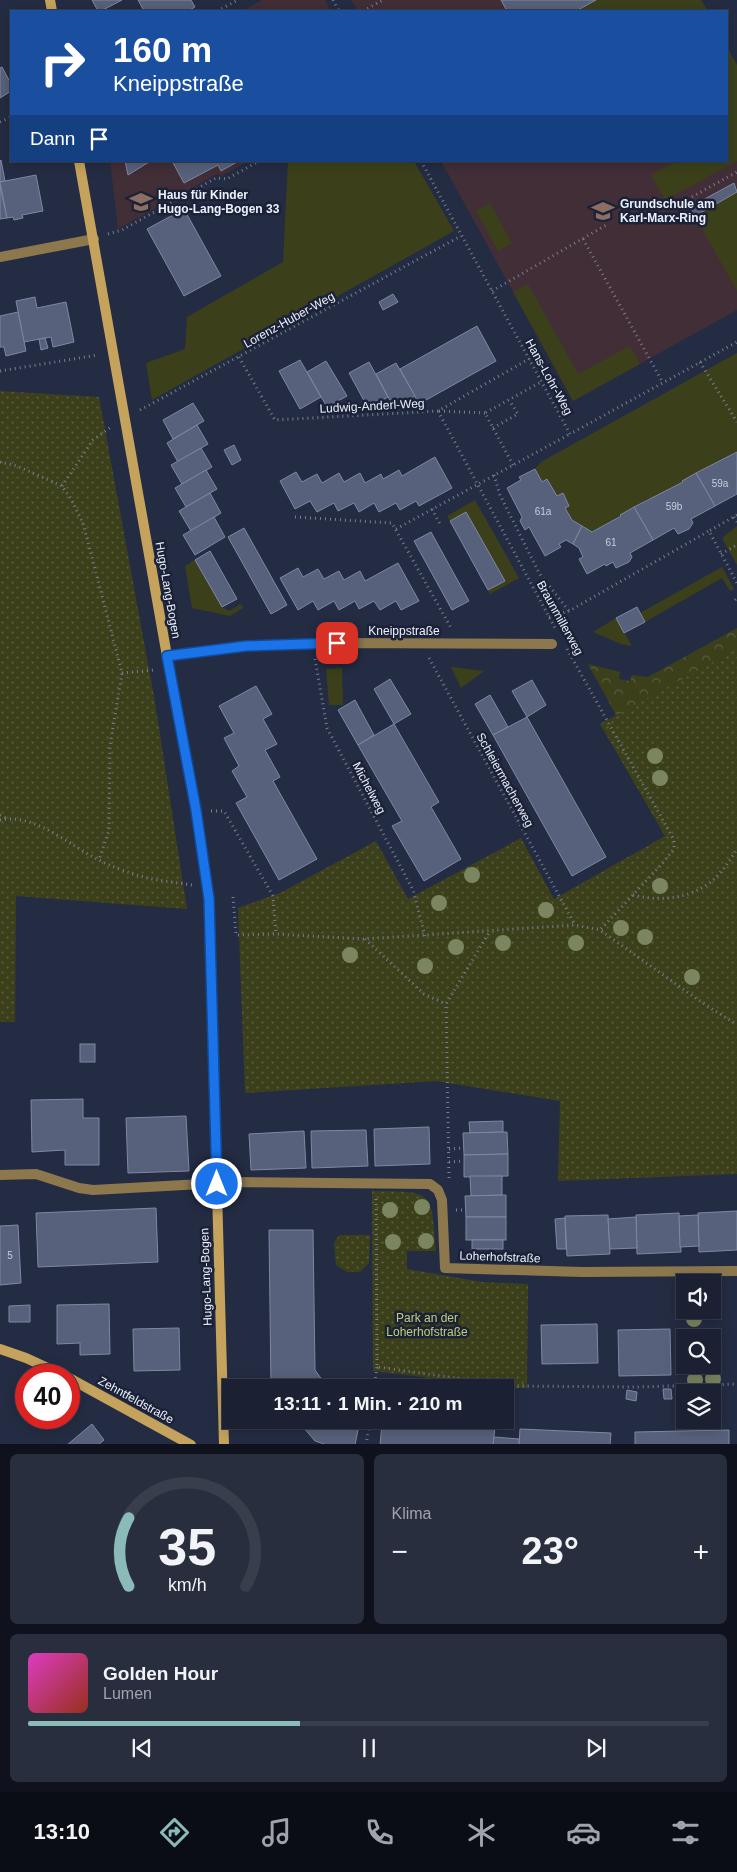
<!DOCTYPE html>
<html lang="de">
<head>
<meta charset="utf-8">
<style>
  :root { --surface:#1b2132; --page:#282e3e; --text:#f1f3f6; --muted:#a0a3ac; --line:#393e4d; --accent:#8bbbb9 }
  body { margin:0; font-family:Arial,sans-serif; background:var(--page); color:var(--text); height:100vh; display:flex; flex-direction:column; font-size:19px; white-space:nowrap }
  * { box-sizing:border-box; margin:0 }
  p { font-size:16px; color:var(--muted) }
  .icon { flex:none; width:28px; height:28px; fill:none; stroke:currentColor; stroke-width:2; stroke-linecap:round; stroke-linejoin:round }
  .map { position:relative; height:1444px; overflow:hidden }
  .side { display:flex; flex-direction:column; gap:10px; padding:10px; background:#0f121c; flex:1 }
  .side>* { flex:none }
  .top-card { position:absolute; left:10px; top:10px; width:718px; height:152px; border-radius:0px; box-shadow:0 2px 12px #0003,0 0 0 1px var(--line); background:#1a4fa0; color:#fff; overflow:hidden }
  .fabs { position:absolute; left:676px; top:1274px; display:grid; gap:10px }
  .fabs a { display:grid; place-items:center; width:45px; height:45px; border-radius:0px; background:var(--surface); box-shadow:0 2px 12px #0003,0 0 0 1px var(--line); font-size:25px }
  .speed { position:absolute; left:15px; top:1364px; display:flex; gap:10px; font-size:25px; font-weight:700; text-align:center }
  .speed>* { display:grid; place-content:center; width:65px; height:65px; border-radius:50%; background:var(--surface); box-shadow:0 2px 12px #0003,0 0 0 1px var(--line); line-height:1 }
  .speed .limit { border:8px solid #d22; background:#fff; color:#111 }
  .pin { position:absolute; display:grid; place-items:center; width:42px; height:42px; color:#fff; margin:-21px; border-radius:10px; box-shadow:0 2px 8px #0006 }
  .me { position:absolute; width:55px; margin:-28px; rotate:0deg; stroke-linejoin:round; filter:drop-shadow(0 0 4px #0008) }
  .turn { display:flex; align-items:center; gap:18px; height:105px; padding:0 20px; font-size:22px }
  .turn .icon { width:65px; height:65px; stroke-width:2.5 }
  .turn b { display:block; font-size:35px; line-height:42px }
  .then { display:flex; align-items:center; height:48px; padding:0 20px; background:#0003; gap:10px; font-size:19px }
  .big { font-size:38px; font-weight:800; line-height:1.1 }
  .side .widget { flex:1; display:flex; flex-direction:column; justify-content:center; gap:8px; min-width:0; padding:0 18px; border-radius:8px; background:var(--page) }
  .side .dial { align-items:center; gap:0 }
  .dial svg { height:130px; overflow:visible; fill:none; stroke:var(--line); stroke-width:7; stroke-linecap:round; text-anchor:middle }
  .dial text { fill:var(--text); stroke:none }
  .song { display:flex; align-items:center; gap:15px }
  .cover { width:60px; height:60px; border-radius:8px; background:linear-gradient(135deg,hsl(310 70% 55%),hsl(10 70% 35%)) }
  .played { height:5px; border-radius:2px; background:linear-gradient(90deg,var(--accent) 40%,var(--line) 40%) }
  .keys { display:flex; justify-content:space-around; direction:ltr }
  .heat { display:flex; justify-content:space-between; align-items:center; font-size:28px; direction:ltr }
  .side .tiles { flex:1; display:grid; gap:10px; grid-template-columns:1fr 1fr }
  .widget:last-child { grid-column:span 2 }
  .trip { position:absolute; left:222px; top:1379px; width:292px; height:50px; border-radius:0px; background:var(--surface); box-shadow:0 2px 12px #0003,0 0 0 1px var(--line); font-weight:800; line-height:50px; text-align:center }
  .tab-bar { display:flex; height:80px; justify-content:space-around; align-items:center; background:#0b0d14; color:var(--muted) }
  .tab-bar .icon { width:35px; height:35px }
  .tab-bar .selected { color:var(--accent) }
  .tab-bar b { font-size:22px; color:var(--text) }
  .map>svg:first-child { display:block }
  .education { fill:#412e36 }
  .green { fill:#3b401b }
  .forest { fill:url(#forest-crowns) }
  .park { fill:url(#park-dots) }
  .building { fill:#58617b; stroke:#7e88a4 }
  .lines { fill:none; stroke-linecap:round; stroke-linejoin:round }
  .path { stroke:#777e90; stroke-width:3; stroke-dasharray:1 4; stroke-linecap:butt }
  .street { stroke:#8d784e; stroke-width:10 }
  .secondary { stroke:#c5a35d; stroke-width:10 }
  .tree { fill:#7b8660 }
  .route-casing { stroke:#114b97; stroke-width:12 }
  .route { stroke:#1a73e8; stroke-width:9 }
  .labels { text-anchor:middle; stroke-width:5; stroke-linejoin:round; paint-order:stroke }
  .number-label { font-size:10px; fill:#c7cddc }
  .poi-label { font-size:12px; font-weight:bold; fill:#ecf1fd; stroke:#1b2238; text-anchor:start }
  .street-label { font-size:12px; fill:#ecf1fd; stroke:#1b2238 }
  .park-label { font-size:12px; fill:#c2cf78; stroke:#1b2238 }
</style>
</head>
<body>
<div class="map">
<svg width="737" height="1445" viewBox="0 0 737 1445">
  <defs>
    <pattern id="forest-crowns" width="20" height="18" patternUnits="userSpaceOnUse" patternTransform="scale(1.25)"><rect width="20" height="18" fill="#3b401b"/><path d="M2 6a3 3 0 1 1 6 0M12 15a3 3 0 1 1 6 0" fill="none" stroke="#585c3d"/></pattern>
    <pattern id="park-dots" width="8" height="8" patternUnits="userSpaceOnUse" patternTransform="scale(1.25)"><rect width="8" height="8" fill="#3b401b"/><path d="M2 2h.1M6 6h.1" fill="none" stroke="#585c3d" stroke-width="1.8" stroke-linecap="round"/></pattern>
  </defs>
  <rect width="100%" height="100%" fill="#242c43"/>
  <g class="education">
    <path d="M262,0h63l6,11h-89z"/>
    <path d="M351,0h350l7,11h-350z"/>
    <path d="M726,45l11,20v245l-164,91 -132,-240h285z"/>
    <path d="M110,161h138l-26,15 -5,-2 -99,55z"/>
  </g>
  <g class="green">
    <path d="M596,0h105l7,11h-132z"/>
    <path d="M726,45l11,20v96l-72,39 -14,-25 26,-14h49z"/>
    <path d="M288,161h126l40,70 -302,169 -6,-37 39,-14 2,-32 96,-55z"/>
    <path d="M737,192v99l-42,-75z"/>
    <path d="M490,203l22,40 -14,8 -22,-40z"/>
    <path d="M528,284l50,90 52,-28 10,18 -67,37 -60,-109z"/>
    <path d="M737,353v99l-25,14 -1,-1 -60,35 -2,-2 -57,34 -20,-12 -7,-12 4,-3 -6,-12 -6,3 -9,-17 -6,3 -7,-13 6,-7z"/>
    <path d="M475,500l44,78 -29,16 -2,-4 16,-9 -38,-68 -16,8 -3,-5z"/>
    <path d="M737,526v39l-15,-27z"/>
    <path d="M195,560l27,47 7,4 12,-7 2,4 -13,8 -38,-8 -7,-42z"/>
    <path d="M722,567l12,22 -4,2 -8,-13 -77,44 -5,-9z"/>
    <path d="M616,618l16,28 -11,-2 -28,-12z"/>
    <path d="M451,667l33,4 -23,17z"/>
    <path d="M342,668l1,37h-14l-3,-36z"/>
  </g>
  <path class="forest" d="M737,628v26l-110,81 -39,-71 32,8 -1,7 11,2 2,-6 16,2z"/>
  <g class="park">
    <path d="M0,391l99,6 56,305 32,207 -171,-13 -1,126h-15z"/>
    <path d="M737,649v525l-179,7 2,-80 -124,-20 -191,12 -7,-185 42,-15 96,-52 32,58 113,-61 33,61 111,-63 -65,-112z"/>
    <path d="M372,1191c62,1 59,-2 64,60h-29v18l75,13 46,2 -1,104h-14l-140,-17z"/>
    <path d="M339,1235h31l-1,28 -9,9h-13l-11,-7 -2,-22z"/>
  </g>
  <g class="building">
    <path d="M92,0h30l-21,11h-3z"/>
    <path d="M138,0h53l4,7 -7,4h-44z"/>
    <path d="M501,0h95l-20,11h-69z"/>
    <path d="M2,67l9,17v7l-11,7v-30z"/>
    <path d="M1,160l4,21 -5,1v-21z"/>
    <path d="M125,161h23l1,1 -21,13z"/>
    <path d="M172,161h67l-18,10 -3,-6 -34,18z"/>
    <path d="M36,175l7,36 -21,4 1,3 -9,2 -1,-3 -6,1 -7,-36z"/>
    <path d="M734,183l3,9 -42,24 -5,-9z"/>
    <path d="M0,186l7,32 -7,1z"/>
    <path d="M184,209l37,67 -37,20 -37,-67z"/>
    <path d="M393,294l5,8 -15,8 -4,-8z"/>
    <path d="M35,297l2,11 29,-6 8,40 -21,5 -2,-10 -27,5 -8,-41z"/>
    <path d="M18,312l8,39 -20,5 -2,-9h-4v-31z"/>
    <path d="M477,326l19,35 -77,43 -19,-35z"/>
    <path d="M45,338l3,10 -7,2 -2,-11z"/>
    <path d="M300,360l21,37 -21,12 -21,-38z"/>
    <path d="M326,361l21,35 -20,11 -20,-35z"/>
    <path d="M369,362l19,35 -20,11 -19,-35z"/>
    <path d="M396,363l19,33 -21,12 -18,-34z"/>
    <path d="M193,403l11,18 -31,18 -10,-19z"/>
    <path d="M197,425l11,19 -30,18 -11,-19z"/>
    <path d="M234,445l7,15 -9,5 -8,-15z"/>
    <path d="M201,448l11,19 -30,17 -11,-19z"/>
    <path d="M737,452v42l-22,12 -19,-33z"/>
    <path d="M435,457l17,31 -33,18 -3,-5 -16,9 -4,-7 -17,9 -5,-9 -15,9 -5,-9 -16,8 -4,-8 -17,9 -7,-11 -15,8 -15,-28 16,-9 6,10 15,-8 5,9 17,-10 5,9 16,-9 5,10 16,-9 2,5 16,-9 3,6z"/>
    <path d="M535,469l7,13 5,-3 10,17 6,-3 6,13 -4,2 7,12 10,6 -9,18 -7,-4 -7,4 2,3 -16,9 -16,-29 -4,3 -5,-9 2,-4 -15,-29 14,-8 -2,-3z"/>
    <path d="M206,470l11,19 -31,18 -11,-19z"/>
    <path d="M696,473l19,33 -24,13 2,4 -4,6 -11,5 -4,-6 -21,12 -19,-33 49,-25 -1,-1z"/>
    <path d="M210,493l11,20 -30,18 -12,-20z"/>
    <path d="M634,507l19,33 -23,13 2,4 -3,5 -13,6 -3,-6 -7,4 -1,-2 -18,10 -8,-15 4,-2 -4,-9 -6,-4 9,-18 10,6 29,-16 -1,-1z"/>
    <path d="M466,512l39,69 -17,9 -38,-69z"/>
    <path d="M214,517l11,20 -30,18 -12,-20z"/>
    <path d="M244,528l43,77 -16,9 -43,-77z"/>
    <path d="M431,532l38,69 -17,9 -38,-69z"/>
    <path d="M210,551l27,48 -15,8 -27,-47z"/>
    <path d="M398,563l21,38 -18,9 -5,-9 -16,9 -6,-9 -15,8 -4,-8 -16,9 -5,-9 -16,9 -5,-9 -15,9 -18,-32 18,-10 5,9 15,-8 6,10 15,-8 5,9 16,-9 5,10z"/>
    <path d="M637,607l8,15 -21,11 -8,-15z"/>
    <path d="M390,679l21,35 -17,10 -20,-35z"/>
    <path d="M532,680l14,25 -19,12 -15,-26z"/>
    <path d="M256,686l16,28 -9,5 14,25 -12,6 15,27 -7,4 44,78 -38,21 -43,-77 11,-6 -15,-26 7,-5 -15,-28 10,-5 -15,-27z"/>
    <path d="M490,695l18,32 -15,8 -18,-31z"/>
    <path d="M355,700l19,35 -16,10 -20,-35z"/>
    <path d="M527,717l79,140 -34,19 -79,-141z"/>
    <path d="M394,724l45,78 -8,5 30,52 -37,22 -32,-55 10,-5 -44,-76z"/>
    <rect x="80" y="1044" width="15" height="18"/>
    <path d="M83,1099v19h16v47h-34v-15l-33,2 -1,-52z"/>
    <path d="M186,1116l3,55 -61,2 -2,-55z"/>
    <path d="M503,1121v11l-33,1 -1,-11z"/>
    <path d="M429,1127l1,37 -55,2 -1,-37z"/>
    <path d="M366,1130l2,36 -56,2 -1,-37z"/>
    <path d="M304,1131l2,37 -55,2 -2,-36z"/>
    <path d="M507,1132l1,22 -44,1 -1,-22z"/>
    <path d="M508,1154v22l-44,1v-22z"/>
    <path d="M470,1176h32v19l-31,1z"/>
    <path d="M506,1195v22h-40l-1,-21z"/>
    <path d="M156,1208l2,54 -120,5 -2,-54z"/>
    <path d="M737,1211v39l-38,2 -1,-39z"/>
    <path d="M679,1213l2,39 -44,2 -1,-39z"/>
    <path d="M608,1215l2,39 -43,2 -2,-40z"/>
    <path d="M698,1215l1,31 -19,1 -1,-31z"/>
    <rect x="466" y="1217" width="40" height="23"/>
    <path d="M636,1217l1,31 -27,1 -2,-30z"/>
    <path d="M565,1218l1,31h-9l-2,-30z"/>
    <path d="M18,1225l3,58 -21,2v-59z"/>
    <path d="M269,1230h44l2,140 13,18h-57z"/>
    <rect x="472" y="1240" width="31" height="9"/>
    <path d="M109,1304l1,50 -30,1v-12l-23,1v-39z"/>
    <path d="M30,1305v17h-21v-16z"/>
    <path d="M597,1324l1,39 -56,1 -1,-39z"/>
    <path d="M179,1328l1,42 -46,1 -1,-42z"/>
    <path d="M670,1329l1,46 -52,1 -1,-46z"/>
    <path d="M663,1389h8l1,10h-8z"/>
    <path d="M627,1390l10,2 -1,9 -10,-2z"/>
    <path d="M297,1420h63l-5,25h-28l-12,-4z"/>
    <path d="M403,1420h31l61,7 -2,18h-113l2,-21 20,3z"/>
    <path d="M92,1424l12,16 -6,5h-31z"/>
    <path d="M520,1429l91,4 -1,12h-91z"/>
    <path d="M729,1430v15h-94v-13z"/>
    <path d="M494,1437l25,2v6h-26z"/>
  </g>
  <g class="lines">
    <g class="path">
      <path d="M333,0l6,11"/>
      <path d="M217,11l21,-11"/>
      <path d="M363,11l20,-11"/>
      <path d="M0,122l11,-5"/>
      <path d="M421,161l149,273 167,-92"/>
      <path d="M670,209l67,-37"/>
      <path d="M108,234l14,-4 94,-52 11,1 32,-18"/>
      <path d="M583,239l80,144"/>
      <path d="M492,291l116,-67"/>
      <path d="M239,357l36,63 163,-9 91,-52"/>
      <path d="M700,362l37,60"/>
      <path d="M0,371l98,-16"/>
      <path d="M140,410l321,-174"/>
      <path d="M438,411l117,217"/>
      <path d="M439,411l46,2"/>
      <path d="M493,428l25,-14 -9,-14"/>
      <path d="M0,462l17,4 45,20 9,13 12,24 39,150 -12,72 -1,85 -10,30"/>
      <path d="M513,465l-28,-52 56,-31"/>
      <path d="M494,475l6,20 39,78 30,38"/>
      <path d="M62,486l31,-46 18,-13"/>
      <path d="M432,509l9,17"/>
      <path d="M737,515l-28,16 28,52"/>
      <path d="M295,517l97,6 59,105"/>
      <path d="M734,517l3,5"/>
      <path d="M396,529l174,-95"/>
      <path d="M721,554l16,-9"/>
      <path d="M735,600l2,-2"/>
      <path d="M549,617l20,-6 140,-80"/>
      <path d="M567,649l107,191v9l-13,16 -61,65"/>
      <path d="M429,658l146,267"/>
      <path d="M315,659l12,69 86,162 12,46"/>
      <path d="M122,673l32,-3"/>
      <path d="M211,811h13l49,85 3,38"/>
      <path d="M0,815l8,4"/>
      <path d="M0,820c34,-7 68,24 97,39 13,7 29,13 43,17 17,5 35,6 52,9"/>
      <path d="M633,895c27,7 58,4 80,-15 10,-9 17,-20 24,-31"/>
      <path d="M233,897l3,38 40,-1 88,5 211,-14 25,5 97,69 40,26"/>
      <path d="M365,939l59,55 22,10"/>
      <path d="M449,1149l15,-1"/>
      <path d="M449,1162l15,-1"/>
      <path d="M449,1178l-3,-174 44,-73"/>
      <path d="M376,1199l1,168 136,19 124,1 100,-3"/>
      <path d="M456,1210h10"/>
      <path d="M374,1388l3,-21"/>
      <path d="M366,1445l4,-25"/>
    </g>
    <g class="street">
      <path d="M0,257l94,-18"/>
      <path d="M167,656l79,-10 91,-3 215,1"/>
      <path d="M0,1175l36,-1 43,14 14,2 145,-8 192,2 8,6 4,10 3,68 137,4 155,-1"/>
    </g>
    <g class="secondary">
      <path d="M50,0l2,11"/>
      <path d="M79,161l88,495 29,154 13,89 15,546"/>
      <path d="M0,1349l26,9 37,17"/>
      <path d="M69,1378l122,67"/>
    </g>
  </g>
  <g class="tree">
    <circle cx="655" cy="756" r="8"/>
    <circle cx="660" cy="778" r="8"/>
    <circle cx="472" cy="875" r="8"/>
    <circle cx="660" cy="886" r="8"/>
    <circle cx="439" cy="903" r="8"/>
    <circle cx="546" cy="910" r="8"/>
    <circle cx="621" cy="928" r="8"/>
    <circle cx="645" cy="937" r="8"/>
    <circle cx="503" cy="943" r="8"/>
    <circle cx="576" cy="943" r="8"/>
    <circle cx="456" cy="947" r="8"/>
    <circle cx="350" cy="955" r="8"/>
    <circle cx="425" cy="966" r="8"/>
    <circle cx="692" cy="977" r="8"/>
    <circle cx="422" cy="1207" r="8"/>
    <circle cx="390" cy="1210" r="8"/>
    <circle cx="426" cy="1241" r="8"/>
    <circle cx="393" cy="1242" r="8"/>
    <circle cx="694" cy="1319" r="8"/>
    <circle cx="713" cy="1379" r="8"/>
    <circle cx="695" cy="1380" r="8"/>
  </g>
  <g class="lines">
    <defs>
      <path id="route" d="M217,1184l-8,-285 -13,-89 -29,-154 79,-10 91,-3"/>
    </defs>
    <use href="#route" class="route-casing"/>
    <use href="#route" class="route"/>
  </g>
  <defs>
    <symbol id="school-bare" viewBox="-9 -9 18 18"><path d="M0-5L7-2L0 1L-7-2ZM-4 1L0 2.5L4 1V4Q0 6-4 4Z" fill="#8d6e63" stroke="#1b2238" stroke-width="2.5" paint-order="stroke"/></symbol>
  </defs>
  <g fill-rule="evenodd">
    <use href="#school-bare" x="125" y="186" width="32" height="32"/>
    <use href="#school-bare" x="587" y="195" width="32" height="32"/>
  </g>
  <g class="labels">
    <g class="number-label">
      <text x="720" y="487">59a</text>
      <text x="674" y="510">59b</text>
      <text x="543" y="515">61a</text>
      <text x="611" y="546">61</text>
      <text x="10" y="1259">5</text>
    </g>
    <g class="poi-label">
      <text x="158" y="199">Haus für Kinder<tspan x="158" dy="14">Hugo-Lang-Bogen 33</tspan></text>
      <text x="620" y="208">Grundschule am<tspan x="620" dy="14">Karl-Marx-Ring</tspan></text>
    </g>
    <g class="street-label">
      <text transform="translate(289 320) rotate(-29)" y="4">Lorenz-Huber-Weg</text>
      <text transform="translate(549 377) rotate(61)" y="4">Hans-Lohr-Weg</text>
      <text transform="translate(372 406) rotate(-3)" y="4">Ludwig-Anderl-Weg</text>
      <text transform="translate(168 590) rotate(80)" y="4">Hugo-Lang-Bogen</text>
      <text transform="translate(560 618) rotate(61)" y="4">Braunmillerweg</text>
      <text x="404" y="635">Kneippstraße</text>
      <text transform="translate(505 780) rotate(61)" y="4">Schleiermacherweg</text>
      <text transform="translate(369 788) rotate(62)" y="4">Michelweg</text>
      <text transform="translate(500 1257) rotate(2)" y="4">Loherhofstraße</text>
      <text transform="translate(206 1277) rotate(-92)" y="4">Hugo-Lang-Bogen</text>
      <text transform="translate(136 1400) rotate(29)" y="4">Zehntfeldstraße</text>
    </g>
    <g class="park-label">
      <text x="427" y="1322">Park an der<tspan x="427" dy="14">Loherhofstraße</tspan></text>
    </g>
  </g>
</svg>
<div class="fabs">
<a><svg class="icon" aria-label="sound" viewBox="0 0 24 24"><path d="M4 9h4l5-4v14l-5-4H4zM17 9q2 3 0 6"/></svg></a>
<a><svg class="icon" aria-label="search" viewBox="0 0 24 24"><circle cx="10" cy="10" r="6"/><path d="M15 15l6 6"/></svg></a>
<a><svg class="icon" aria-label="layers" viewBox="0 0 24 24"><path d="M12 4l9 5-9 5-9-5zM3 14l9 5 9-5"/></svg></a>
</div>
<div class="speed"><div class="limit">40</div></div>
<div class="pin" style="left:337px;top:643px;background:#d93025"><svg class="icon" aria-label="arrive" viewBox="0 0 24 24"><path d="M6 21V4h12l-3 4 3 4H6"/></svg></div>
<svg class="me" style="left:217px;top:1184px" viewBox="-20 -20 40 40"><circle r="17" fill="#1a73e8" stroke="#fff" stroke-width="3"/><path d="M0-11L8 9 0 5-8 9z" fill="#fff"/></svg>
<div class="trip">13:11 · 1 Min. · 210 m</div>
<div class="top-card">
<div class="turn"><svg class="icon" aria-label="right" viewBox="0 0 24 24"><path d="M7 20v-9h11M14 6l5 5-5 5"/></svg><div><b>160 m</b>Kneippstraße</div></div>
<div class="then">Dann<svg class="icon" aria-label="arrive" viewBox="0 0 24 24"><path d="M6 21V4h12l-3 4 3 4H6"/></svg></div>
</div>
</div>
<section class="side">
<div class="tiles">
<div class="widget dial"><svg viewBox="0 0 100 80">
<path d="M14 69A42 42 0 1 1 86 69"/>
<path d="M14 69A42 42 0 0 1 14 27" stroke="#8bbbb9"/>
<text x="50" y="56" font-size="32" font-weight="700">35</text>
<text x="50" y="72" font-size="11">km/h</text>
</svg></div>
<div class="widget"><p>Klima</p>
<div class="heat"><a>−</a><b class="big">23°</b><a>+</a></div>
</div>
<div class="widget">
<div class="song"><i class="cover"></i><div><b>Golden Hour</b><p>Lumen</p></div></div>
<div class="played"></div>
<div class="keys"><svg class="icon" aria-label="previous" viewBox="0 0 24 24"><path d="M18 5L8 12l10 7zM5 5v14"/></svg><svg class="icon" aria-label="pause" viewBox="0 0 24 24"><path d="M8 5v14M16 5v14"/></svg><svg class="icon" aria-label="next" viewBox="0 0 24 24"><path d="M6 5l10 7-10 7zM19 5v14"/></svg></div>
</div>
</div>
</section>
<nav class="tab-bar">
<b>13:10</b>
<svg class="icon selected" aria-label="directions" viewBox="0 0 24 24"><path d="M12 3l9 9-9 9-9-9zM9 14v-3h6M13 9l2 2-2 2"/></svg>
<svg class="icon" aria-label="music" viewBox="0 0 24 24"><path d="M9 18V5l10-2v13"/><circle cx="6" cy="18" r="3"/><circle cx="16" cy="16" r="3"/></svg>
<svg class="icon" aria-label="phone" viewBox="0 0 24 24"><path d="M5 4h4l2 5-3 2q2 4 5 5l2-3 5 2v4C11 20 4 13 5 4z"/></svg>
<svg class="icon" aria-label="climate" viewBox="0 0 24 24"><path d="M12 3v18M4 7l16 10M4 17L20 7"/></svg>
<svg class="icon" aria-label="car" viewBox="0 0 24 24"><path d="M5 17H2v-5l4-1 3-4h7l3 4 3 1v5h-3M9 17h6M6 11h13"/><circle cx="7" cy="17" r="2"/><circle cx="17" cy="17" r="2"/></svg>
<svg class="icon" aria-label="filters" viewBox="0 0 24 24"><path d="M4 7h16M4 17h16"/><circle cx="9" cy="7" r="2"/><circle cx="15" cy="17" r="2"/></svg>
</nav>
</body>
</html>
